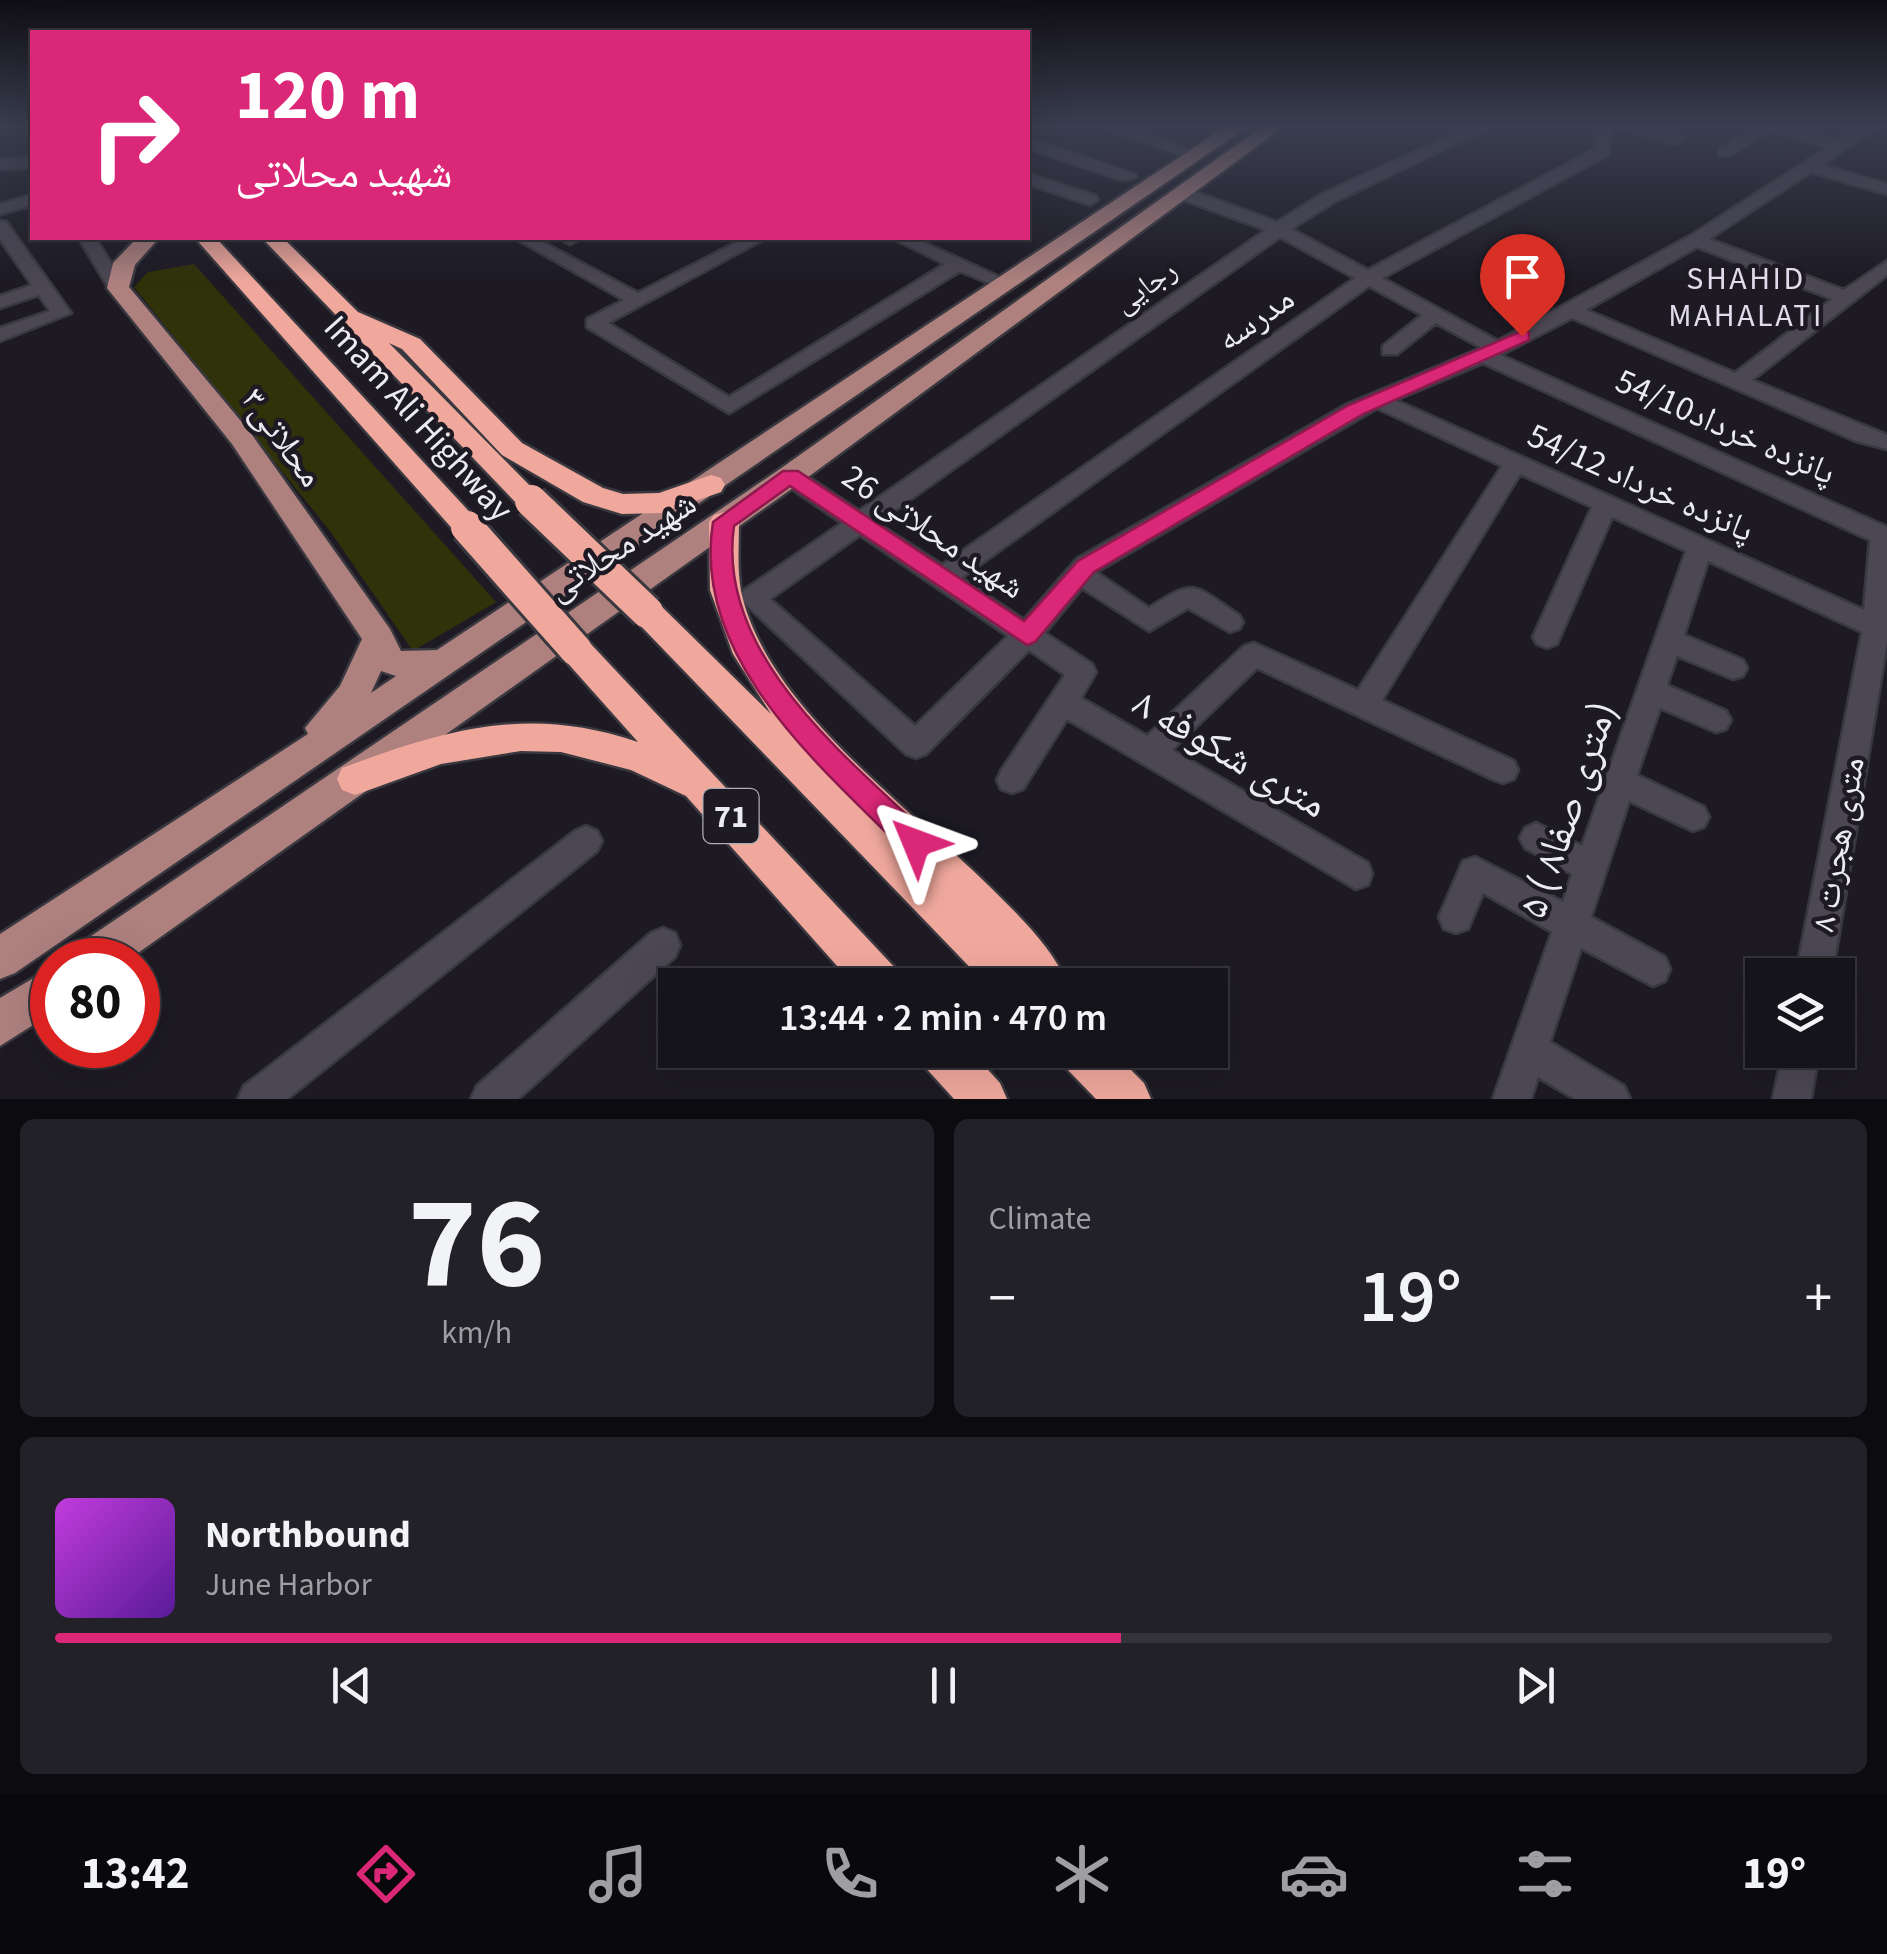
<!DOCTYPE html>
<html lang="en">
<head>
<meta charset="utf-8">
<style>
  :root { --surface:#16141b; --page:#232128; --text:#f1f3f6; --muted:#9e9ea3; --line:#35333a; --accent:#db2777 }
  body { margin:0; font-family:"Source Sans 3","Noto Naskh Arabic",sans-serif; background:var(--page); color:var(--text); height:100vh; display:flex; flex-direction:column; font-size:38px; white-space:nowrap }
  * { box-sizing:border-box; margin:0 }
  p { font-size:32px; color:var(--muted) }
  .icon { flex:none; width:55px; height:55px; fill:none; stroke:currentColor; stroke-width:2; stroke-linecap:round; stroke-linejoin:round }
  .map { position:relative; height:1099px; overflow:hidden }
  .sheet { display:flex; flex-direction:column; gap:20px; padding:20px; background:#0c0b0f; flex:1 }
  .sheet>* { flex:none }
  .top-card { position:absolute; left:30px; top:30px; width:1000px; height:210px; border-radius:0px; box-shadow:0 10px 40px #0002,0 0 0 2px var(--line); background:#db2777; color:#fff; overflow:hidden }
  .buttons { position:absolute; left:1745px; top:958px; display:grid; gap:20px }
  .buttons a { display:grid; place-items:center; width:110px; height:110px; border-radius:0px; background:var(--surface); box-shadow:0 10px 40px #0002,0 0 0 2px var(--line); font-size:50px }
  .speed { position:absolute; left:30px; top:938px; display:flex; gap:20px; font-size:50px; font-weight:700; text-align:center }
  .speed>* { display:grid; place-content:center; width:130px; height:130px; border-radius:50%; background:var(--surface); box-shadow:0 10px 40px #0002,0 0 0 2px var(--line); line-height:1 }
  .speed .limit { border:15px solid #d22; background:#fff; color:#111 }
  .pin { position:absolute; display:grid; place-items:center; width:85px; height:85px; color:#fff; margin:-102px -42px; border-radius:50% 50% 50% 0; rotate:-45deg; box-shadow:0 0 10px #0007 }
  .pin .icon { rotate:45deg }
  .me { position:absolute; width:110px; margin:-55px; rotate:314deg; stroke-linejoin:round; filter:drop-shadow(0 0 8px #0008) }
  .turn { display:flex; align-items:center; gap:35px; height:210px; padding:0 40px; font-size:45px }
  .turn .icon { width:130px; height:130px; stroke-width:2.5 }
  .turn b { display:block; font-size:70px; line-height:85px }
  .big { font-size:75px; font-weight:600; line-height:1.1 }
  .sheet .tile { flex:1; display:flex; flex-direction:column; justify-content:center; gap:15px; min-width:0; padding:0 35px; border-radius:15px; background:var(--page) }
  .sheet .dial { align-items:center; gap:0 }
  .dial b { font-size:130px; line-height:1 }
  .song { display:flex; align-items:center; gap:30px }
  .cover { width:120px; height:120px; border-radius:15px; background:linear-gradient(135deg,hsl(290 70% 55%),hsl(270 70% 35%)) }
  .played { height:10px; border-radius:5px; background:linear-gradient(90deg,var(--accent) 60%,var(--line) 60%) }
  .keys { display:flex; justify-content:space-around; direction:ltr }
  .heat { display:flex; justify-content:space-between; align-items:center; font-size:55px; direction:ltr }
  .sheet .tiles { flex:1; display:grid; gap:20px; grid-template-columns:1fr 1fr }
  .tile:last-child { grid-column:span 2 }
  .trip { position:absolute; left:658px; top:968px; width:570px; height:100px; border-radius:0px; background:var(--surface); box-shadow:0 10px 40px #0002,0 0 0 2px var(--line); font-weight:600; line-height:100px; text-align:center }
  .tab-bar { display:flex; height:160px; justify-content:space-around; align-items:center; background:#09080b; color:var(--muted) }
  .tab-bar .icon { width:70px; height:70px }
  .tab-bar .current { color:var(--accent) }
  .tab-bar b { font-size:45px; color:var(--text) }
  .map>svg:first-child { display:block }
  .green { fill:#303309 }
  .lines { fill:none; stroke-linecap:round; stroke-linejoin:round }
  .minor-casing { stroke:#3a383f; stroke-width:5 }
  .major-casing { stroke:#3a383f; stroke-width:5 }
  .highway-casing { stroke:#3a383f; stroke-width:5 }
  .minor { fill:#4b4753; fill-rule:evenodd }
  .major { fill:#ae817f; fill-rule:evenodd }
  .highway { fill:#f0a89d; fill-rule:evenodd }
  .highway-bridge-far1-casing { stroke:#3a383f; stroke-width:29; stroke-linecap:butt }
  .highway-bridge-casing { stroke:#3a383f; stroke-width:38; stroke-linecap:butt }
  .highway-bridge-far1 { stroke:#f0a89d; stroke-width:25 }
  .highway-bridge { stroke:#f0a89d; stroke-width:32 }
  .route { fill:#db2777; stroke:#8e194d; stroke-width:2.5 }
  .labels { text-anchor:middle; stroke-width:9; stroke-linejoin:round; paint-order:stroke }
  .far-street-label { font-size:30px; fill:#edebf2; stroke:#1d1a24 }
  .far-neighbourhood-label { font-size:32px; letter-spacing:2.5px; fill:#e0dceb; stroke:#1d1a24 }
  .shield { fill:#1d1a24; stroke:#afacb4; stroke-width:2.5 }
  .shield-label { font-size:32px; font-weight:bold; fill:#edebf2 }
  .street-label { font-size:35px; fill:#edebf2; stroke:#1d1a24 }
  .near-street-label { font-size:42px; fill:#edebf2; stroke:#1d1a24 }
</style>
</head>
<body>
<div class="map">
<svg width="1887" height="1099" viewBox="0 0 1887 1099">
  <rect width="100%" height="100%" fill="#1d1a24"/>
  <path class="green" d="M194,264l302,338 -83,49 -83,-120 -196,-244 14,-15z"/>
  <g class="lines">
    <defs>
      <g id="minor">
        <path d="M1102,127h24l78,28 -14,3z"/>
        <path d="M1470,127h20l-154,74 -45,28 77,41 227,-121v-22h15l-1,27 -227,124 116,63 192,-105 137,-88 -57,-19 -39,26h-12v-6c50,-32 64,-25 118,-8l21,-14h18l-54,38 65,19v10l-76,-22 -102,67 135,51 43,-29v14l-135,105 135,55v14l-31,-8 -284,-123 -72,37 387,172v115l-55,333h-36l66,-343 -154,-71 -24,74 59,25 4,8 -4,8 -10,3 -56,-23 -10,29 59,26 5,9 -5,9 -10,3 -56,-24 -23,67 67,32 5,10 -5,10 -11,4 -64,-30 -38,116 74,40 5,12 -5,12 -12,5 -72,-38 -31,94 74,44 6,13h-55l-37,-22 -7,22h-38l59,-167 -69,-39 -15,36 -12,4 -12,-4 -5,-12 24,-56 12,-4 88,45 9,-28 -47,-26 -5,-10 5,-10 11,-5 46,23 104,-295 -74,-34 -55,127 -10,4 -10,-4 -4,-7 59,-130 -72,-33 -138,226 132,61 4,9 -4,9 -11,4 -11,-4 -235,-111 -85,82 196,113 4,11 -4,11 -12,4 -289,-170 -44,70 -11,4 -11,-4 -4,-9 4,-9 64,-96 -36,-25 -103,104 -10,4 -10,-4 -167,-156 4,-7 99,-68 -60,-41 -4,-6 4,-6h16l61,41 407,-281 -88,-32v-8h12l87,32 47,-29zM1280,237l75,41 -413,287 -65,-42zM1697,247l135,52 -97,74 -149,-63zM1369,286l53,29 -39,31v8h14l39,-31 46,25 -134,56 -271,155 -53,61 -63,-42zM1483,363l387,177 -6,70 -469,-210zM1377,408l125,58 -144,224 -104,-47 -10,3 -97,90 -66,-38 15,-26 -4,-8 -47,-31 37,-45 67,43 39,-23 42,24 9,-3 4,-7 -4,-7c-45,-29 -42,-39 -90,-7l-53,-36zM860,535l148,101 -93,90 -145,-127z"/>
        <path d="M1620,127h27l37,12 -8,5z"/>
        <path d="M1028,138l106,36 2,3 -14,3 -94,-32z"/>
        <path d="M32,158v10l-32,1v-10z"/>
        <path d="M1028,174l68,22 2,4 -8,5 -62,-21z"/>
        <path d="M32,195v10l-32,9v-10z"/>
        <path d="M0,221l6,1 65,91 -71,28v-13l50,-17 -11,-16 -39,13v-12l32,-11 -32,-46z"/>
        <path d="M79,238h16l32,50 -2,4h-14z"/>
        <path d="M515,238h20l103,55 107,-55h21l-158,85 121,74 216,-133 -53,-26h22l103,47 -9,6 -48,-20 -231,142 -142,-86v-8l37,-19z"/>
        <path d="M582,238l-12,6 -9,-5 1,-1z"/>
        <path d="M586,826l11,5 5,10 -5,10 -310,248h-49l6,-13 331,-255z"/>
        <path d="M663,928l12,5 5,12 -5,12 -157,142h-47l6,-13 174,-153z"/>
        <path d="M1783,1050h36l-8,49h-38z"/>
      </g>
      <g id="major">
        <path d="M1225,127h22l-1232,846 -15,6v-45l308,-200 -3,-6 35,-42 22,-47 -130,-195 -125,-156 6,-25 24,-25h22l-24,27 -6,22 121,145 140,197 11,22 36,-1zM381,671l15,5 -25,17z"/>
        <path d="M1262,127h21l-483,356 -672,477h-56l6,-15 702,-476z"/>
        <path d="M52,967v46l-52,33v-48z"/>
      </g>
      <g id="highway">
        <path d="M195,238h21l261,282 5,7 -5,7 -10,3 -10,-3z"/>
        <path d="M262,238h21l75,74 62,27 102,104 81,45 20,6 36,-1 52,-18 10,3 4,7 -4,7 -60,21 -39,1 -39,-12 -81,-47 -100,-106 -13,-6 155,157 -4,7h-20z"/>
        <path d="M724,512l10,3 5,7c0,22 -2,47 2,69 24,113 167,215 247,294 29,29 64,61 80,100h-81l-351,-364 -5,-9 5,-9 11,-3 11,3 113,111 -38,-60 -23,-64 -1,-68 5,-7z"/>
        <path d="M576,637l12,4 309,329 6,15h-49l-168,-189 -55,-26 -70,-18 -40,-1 -80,13 -86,31 -13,-5 -5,-11 5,-11c105,-39 186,-63 296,-26l-74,-83 -4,-9 4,-9z"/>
        <path d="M918,1050h52l30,33 7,16h-53l-30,-33z"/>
        <path d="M1058,1050h53l33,33 7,16h-55l-32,-33z"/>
      </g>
    </defs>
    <use href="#minor" class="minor-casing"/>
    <use href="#major" class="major-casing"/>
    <use href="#highway" class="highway-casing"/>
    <use href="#minor" class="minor"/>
    <use href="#major" class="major"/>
    <use href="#highway" class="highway"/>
    <defs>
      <path id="highway-bridge-far1" d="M530,500l4,4"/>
      <g id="highway-bridge">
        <path d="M531,501l116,111"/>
        <path d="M467,527l109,123"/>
      </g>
    </defs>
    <use href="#highway-bridge-far1" class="highway-bridge-far1-casing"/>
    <use href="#highway-bridge" class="highway-bridge-casing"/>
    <use href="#highway-bridge-far1" class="highway-bridge-far1"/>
    <use href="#highway-bridge" class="highway-bridge"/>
  </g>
  <linearGradient id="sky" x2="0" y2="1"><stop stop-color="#100e14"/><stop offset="0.45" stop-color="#3a3e50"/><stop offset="1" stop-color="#3a3e50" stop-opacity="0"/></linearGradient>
  <rect width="1887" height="281" fill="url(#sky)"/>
  <path class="route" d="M1522,331l7,1v8l-166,74 -269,158 -59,70 -8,3 -237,-159 -56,40c-18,127 109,228 192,307l5,10 -5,9 -10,4 -10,-4c-87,-87 -215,-194 -193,-330l70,-51h15l226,150 54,-60 271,-156z"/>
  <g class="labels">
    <g class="far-street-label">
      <text transform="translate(1145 286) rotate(-35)" y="10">رجایی</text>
    </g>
    <g class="far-neighbourhood-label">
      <text x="1746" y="289">SHAHID<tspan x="1746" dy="37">MAHALATI</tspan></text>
    </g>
    <rect class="shield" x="703.5" y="789" width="55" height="54" rx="8"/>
    <g class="shield-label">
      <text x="731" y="827">71</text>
    </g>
    <g class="street-label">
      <text transform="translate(1255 318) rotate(-35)" y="12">مدرسه</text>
      <text transform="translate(419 418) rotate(48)" y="12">Imam Ali Highway</text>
      <text transform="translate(1726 426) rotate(24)" y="12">پانزده خرداد54/10</text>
      <text transform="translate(283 437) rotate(54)" y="12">محلاتی۳</text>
      <text transform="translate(1641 482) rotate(24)" y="12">پانزده خرداد 54/12</text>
      <text transform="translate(934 531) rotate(34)" y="12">شهید محلاتی 26</text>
      <text transform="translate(621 545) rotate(-33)" y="12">شهید محلاتی</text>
      <text transform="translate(1837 844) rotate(-80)" y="12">۸ متری هجرت</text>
    </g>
    <g class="near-street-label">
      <text transform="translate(1231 752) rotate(30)" y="15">۸ متری شکوفه</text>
      <text transform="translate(1566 809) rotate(-71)" y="15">۵ ( ۸متری صفا)</text>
    </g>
  </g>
</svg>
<div class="buttons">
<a><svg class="icon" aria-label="layers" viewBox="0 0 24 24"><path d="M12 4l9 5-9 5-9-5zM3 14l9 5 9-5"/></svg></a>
</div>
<div class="speed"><div class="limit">80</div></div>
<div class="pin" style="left:1522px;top:336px;background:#d93025"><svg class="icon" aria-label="arrive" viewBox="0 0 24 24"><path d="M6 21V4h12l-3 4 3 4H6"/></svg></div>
<svg class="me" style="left:916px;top:843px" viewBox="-20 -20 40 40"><path d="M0-17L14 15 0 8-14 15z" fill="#db2777" stroke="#fff" stroke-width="4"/></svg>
<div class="trip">13:44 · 2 min · 470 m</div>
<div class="top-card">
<div class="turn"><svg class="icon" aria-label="right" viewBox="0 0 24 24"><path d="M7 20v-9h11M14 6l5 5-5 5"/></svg><div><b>120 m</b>شهید محلاتی</div></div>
</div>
</div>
<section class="sheet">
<div class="tiles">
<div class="tile dial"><b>76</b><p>km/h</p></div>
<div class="tile"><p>Climate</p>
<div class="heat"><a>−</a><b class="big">19°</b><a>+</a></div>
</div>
<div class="tile">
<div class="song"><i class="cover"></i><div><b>Northbound</b><p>June Harbor</p></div></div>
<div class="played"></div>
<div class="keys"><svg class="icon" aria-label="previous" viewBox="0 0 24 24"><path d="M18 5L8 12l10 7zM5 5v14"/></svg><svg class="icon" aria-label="pause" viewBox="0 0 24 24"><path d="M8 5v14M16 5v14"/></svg><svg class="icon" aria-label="next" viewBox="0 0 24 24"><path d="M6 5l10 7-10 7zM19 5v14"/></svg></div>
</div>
</div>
</section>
<nav class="tab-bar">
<b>13:42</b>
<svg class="icon current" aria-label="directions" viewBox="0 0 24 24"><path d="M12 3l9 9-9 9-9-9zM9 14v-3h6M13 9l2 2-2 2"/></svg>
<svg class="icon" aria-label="music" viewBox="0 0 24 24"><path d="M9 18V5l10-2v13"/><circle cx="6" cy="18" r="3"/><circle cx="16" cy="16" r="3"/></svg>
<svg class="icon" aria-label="phone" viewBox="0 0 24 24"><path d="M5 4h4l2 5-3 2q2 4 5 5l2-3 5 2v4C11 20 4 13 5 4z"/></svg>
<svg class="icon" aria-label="climate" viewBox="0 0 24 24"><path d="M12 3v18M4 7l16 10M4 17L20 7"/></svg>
<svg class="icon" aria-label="car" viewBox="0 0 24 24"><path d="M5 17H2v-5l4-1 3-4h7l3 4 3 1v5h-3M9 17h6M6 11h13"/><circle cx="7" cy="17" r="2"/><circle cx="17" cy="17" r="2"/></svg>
<svg class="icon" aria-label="filters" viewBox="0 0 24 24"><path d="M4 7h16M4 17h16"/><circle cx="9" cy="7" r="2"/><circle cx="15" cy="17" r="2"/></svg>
<b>19°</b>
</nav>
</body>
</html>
